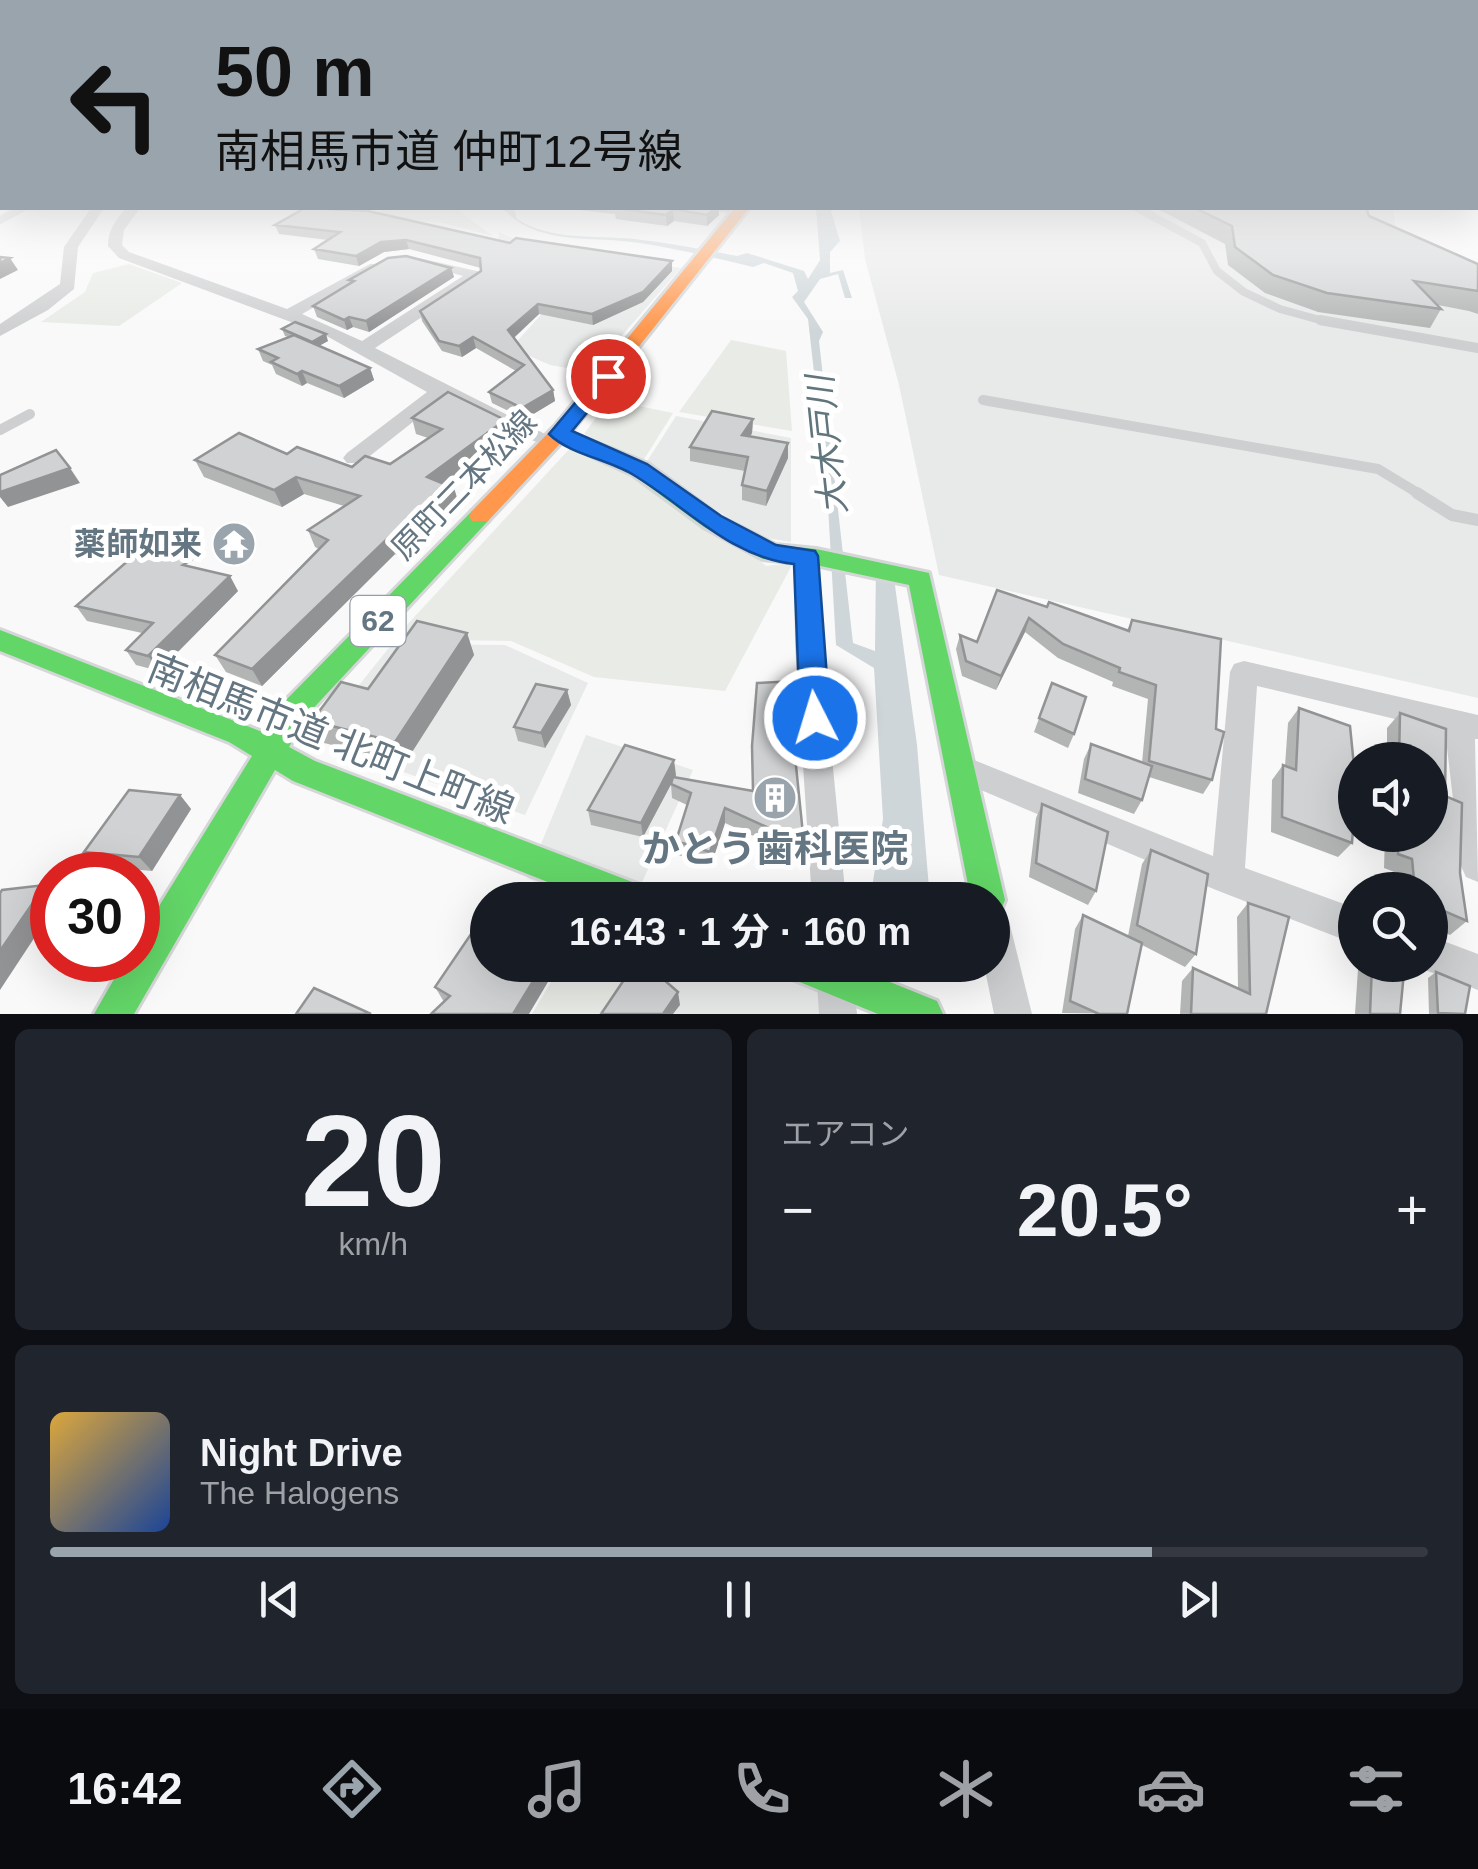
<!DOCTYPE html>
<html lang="ja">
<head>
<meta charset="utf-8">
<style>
  :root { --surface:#171b24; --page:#20242c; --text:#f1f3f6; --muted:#9ea1a6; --line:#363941; --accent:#99a4ac }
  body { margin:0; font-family:Arial,"Noto Sans JP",sans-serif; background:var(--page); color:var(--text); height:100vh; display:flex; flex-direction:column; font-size:38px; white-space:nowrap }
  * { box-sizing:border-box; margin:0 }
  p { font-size:32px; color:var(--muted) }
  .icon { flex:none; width:55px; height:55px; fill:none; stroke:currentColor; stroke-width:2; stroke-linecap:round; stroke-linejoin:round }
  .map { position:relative; height:1014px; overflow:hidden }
  .side { display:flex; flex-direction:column; gap:15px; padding:15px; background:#0d0f14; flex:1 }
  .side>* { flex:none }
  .hud { position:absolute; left:0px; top:0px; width:1480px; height:210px; box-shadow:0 10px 40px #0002; background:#99a4ac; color:#111; overflow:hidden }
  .controls { position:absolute; left:1338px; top:742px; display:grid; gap:20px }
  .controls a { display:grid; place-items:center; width:110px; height:110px; border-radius:50%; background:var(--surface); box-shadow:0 10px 40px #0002; font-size:50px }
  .speed { position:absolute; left:30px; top:852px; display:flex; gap:20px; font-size:50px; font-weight:700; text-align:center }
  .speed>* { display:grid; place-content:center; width:130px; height:130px; border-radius:50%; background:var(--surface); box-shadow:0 10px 40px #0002; line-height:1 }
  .speed .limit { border:15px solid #d22; background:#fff; color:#111 }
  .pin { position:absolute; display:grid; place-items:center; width:85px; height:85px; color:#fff; margin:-42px; border:5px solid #fff; border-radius:50%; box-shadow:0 2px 10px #0007 }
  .me { position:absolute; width:110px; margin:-55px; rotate:355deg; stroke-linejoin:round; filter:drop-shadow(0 0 8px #0008) }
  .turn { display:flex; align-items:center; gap:35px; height:210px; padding:0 50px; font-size:45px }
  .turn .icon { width:130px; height:130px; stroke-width:2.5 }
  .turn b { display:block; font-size:70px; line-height:85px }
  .big { font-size:75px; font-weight:700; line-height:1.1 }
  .side .tile { flex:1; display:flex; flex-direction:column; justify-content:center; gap:15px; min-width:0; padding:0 35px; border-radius:15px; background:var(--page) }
  .side .dial { align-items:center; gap:0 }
  .dial b { font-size:130px; line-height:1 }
  .song { display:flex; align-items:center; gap:30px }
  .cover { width:120px; height:120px; border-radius:15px; background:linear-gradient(135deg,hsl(40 70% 55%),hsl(220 70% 35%)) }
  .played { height:10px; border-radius:5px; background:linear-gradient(90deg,var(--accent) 80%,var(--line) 80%) }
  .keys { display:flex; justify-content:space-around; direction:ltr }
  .heat { display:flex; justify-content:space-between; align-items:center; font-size:55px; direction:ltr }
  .side .tiles { flex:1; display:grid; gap:15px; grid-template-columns:1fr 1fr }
  .tile:last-child { grid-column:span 2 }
  .trip { position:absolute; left:470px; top:882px; width:540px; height:100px; border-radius:50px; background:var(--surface); box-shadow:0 10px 40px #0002; font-weight:700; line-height:100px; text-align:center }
  .dock { display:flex; height:160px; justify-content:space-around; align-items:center; background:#090b0e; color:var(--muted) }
  .dock .icon { width:70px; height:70px }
  .dock .selected { color:var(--accent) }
  .dock b { font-size:45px; color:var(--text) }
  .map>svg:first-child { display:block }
  .built { fill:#e8e9e9 }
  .green { fill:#e8ebe6 }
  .water { fill:#ced6d9 }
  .pier { fill:#f9f9f9 }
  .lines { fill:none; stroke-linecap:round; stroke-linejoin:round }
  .fast-casing { stroke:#d5d6d7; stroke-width:6 }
  .slow-casing { stroke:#d5d6d7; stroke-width:6 }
  .lane-far2 { stroke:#cecfd0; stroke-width:8 }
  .lane-far1 { stroke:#cecfd0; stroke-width:10 }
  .lane { stroke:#cecfd0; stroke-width:12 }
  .street { fill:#cecfd0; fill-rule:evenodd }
  .fast { fill:#63d668; fill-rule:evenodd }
  .slow { fill:#ff974d; fill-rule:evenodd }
  .wall { fill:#b3b5b5 }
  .shaded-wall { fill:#929394 }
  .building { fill:#d0d2d3; stroke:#929394; stroke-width:2.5 }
  .route { fill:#1a73e8; stroke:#114b97; stroke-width:2.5 }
  .labels { text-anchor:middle; stroke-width:10; stroke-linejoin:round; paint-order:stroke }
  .shield { fill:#fff; stroke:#939fa8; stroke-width:2.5 }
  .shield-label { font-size:30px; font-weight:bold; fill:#657683 }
  .street-label { font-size:32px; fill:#657683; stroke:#fff }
  .poi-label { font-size:32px; font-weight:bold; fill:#657683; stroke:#fff; text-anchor:end }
  .water-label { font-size:35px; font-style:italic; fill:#60757c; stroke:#fff }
  .near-street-label { font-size:38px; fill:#657683; stroke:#fff }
  .near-poi-label { font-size:38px; font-weight:bold; fill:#657683; stroke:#fff }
</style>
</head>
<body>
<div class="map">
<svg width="1478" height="1014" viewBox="0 0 1478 1014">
  <rect width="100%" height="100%" fill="#f9f9f9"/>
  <g class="built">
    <path d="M859,208h534l4,30 81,33v427l-539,-123 -40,-190 -34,-126z"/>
    <path d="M499,232l26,11 156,25 -91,104 -40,-7 -39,-17 54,-60 -71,-21z"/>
    <path d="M676,416l115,22v104l-31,-5 -116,-71z"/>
    <path d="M392,644l113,1 83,38 -63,132 -164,-58 -34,-32z"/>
    <path d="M586,735l107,35 -54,119 32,11h-95l-49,-22z"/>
    <path d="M639,965h184l4,49h-216z"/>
  </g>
  <g class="green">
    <path d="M384,208h71l38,28 -50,-13 -68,-6z"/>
    <path d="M129,264l53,19 -63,43 -78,-4 44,-30 8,-19z"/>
    <path d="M731,340l55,11 6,80 -113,-19z"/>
    <path d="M609,400l64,13 -32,51 -57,-30z"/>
    <path d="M574,444c67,31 136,73 192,122l27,-3 -68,128 -131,-14 -83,-36 -117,-2z"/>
    <path d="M561,965h78l-33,49h-74z"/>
  </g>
  <path class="water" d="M502,208h12l3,11c34,22 79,16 117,20 35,4 69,10 103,17l10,-3 57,18 4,8 12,-19 -4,-52h14l10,33 -10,11v21l13,-3 9,28h-7l-7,-24 -18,5 -16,23 19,30 -4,9 34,302 22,8 1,-90 16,3 25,181 13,155h-60l13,-81 -9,-151 -38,-23 -9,-157 -19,-169 -16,-22 6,-6 -5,-18 -29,-10 -11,4c-38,-9 -75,-18 -113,-24 -48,-8 -102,4 -138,-35z"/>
  <path class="pier" d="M869,965h52l21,8 5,41h-74z"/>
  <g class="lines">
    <defs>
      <g id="fast">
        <path d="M559,428l89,36 72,53 55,28 41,4 113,24 76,327 -5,12 -8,3v-15h-21l-62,-315 -93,-20 -53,-6 -59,-32 -72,-53 -80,-36 -3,-4 3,-4z"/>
        <path d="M480,508l8,3 3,5 -3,5 -181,194 -18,32 26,14 333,127 5,12h-60l-300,-119 -18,-11 -141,244h-40l31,-54h13v-20l114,-184 -23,-14 -229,-91v-21l265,103 22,-34 185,-188z"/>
        <path d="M785,965h63l89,36 6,13h-65l-88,-36z"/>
      </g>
      <path id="slow" d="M735,208h14l-179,225 -82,88h-16l-3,-5 3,-5 84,-86z"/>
    </defs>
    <use href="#fast" class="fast-casing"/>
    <use href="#slow" class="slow-casing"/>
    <g class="lane-far2">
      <path d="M1137,208l65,35 15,28 27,21 36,17 51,14"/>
      <path d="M0,220l22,-12"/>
    </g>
    <g class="lane-far1">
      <path d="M1320,320l158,28"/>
      <path d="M983,400l395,69 43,26"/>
      <path d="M0,430l30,-16"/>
    </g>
    <path class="lane" d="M1417,493l35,22 26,5"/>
    <g class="street">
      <path d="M0,200h2l2,8h-4z"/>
      <path d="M91,208h13l-26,39 -4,42 -26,21 -48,26v-12l60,-40 4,-37z"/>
      <path d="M126,208h14l-16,22 -2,15 7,7 158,57 83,-45h10v6l-78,44 60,27 101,-65 -44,-12v-6l62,14v6l-106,70 176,89 -10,6 -7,-2 -92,-42 -81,64h-14l-4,-5 4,-5 80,-61 -104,-58 -204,-76 -11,-12c0,-16 8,-27 18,-38z"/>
      <path d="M699,208h42l5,3 -7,4z"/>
      <path d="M806,549l8,2 4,6 3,89 25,254h-34l-17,-254 -1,-89 4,-6z"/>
      <path d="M1244,661l234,54v24h-3l3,143 -12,-5 -5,-11 -16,-135 -188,-45 -12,182 110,40v36l-139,-54 -268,-114 -4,-9 4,-9 11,-4 254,102 17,-184 4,-8z"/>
      <path d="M992,904l12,5 5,12 23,93h-38l-10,-49h8z"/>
      <path d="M1430,936l48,18v36l-61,-23 13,-2z"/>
      <path d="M816,965h36l5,49h-38z"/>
    </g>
    <use href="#fast" class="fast"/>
    <use href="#slow" class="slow"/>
  </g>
  <g class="wall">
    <path d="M323,208h28l-4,2 163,33 162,18v10l-29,31 -50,23 -54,-11 -25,24 39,52 2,11 -30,18 -33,-16 -3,-11 27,-21 -40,-23 -14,9 -20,-6 -20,-30 -2,-10 61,-40v-3l-72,-19 -25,3 -25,14 -41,-7 -4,-10 14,-9 -49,-6 -4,-9z"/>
    <path d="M579,208h140v7l-12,11 -33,-5 -7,5 -51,-7 -1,-5 -35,-4z"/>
    <path d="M1156,208h210l3,8 109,48v50l-9,-3 -31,-6 3,4 -11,19 -112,-16 -53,-19 -37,-28 -3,-21z"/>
    <path d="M451,268l3,9 -85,55 -16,-5 -6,3 -30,-13 -4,-11 37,-22 -1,-4z"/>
    <path d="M282,329l46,12 -9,5 51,22 4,12 -30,18 -37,-15 -5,3 -26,-12 -4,-9 -9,-4 -5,-12 30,-12 -3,-1z"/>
    <path d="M412,418l93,2 3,17 -63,47 9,4 5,17 -58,52 -6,-3 -133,132 -36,-14 -11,-17 104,-106 -4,-2 -7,-17 36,-24 -40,-12 -22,13 -78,-30 -9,-17 92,-6 65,13 38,-3 38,-26 -12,-4z"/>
    <path d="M753,419l-1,14 -2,4 38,21 -22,48 -24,-6v-15l3,-14 -55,-10v-14z"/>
    <path d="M196,568l42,23 -79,80 -23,-6 -10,-15 16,-17 -55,-12 -11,-15z"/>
    <path d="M1047,607l80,23 5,-10 80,160 -9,14 -54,-17 -7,23 -8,14 -56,-21 6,-34 7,-15 51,19 6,-64 -36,-13 1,-4 -55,-24 -33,-26 -29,58 -34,-14 -6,-27 4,-14 17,7z"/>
    <path d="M467,633l7,22 -69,108 -81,-20 -12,-22z"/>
    <path d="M1052,683l22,51 -6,14 -34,-16z"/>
    <path d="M567,690l4,15 -26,43 -27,-7 -4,-14z"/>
    <path d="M1299,708l53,135 -14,14 -67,-25 1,-52 11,-15 2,1 3,-43z"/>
    <path d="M1400,713l46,16 -1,67 17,7 -2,70 7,48 -17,14 -20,-10v-35h-31l-2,-17 -13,-5 1,-33h45v-75h-43v-32z"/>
    <path d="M752,746h42l10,98 -2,14 -77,-35 -14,42 -33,-10 -2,-14 11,-36 -15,-7 -1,-14 -28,53 -52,-12 -3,-15 88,-35 -2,3 79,12z"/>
    <path d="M180,795l11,14 -39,62 -54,-5 -14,-14z"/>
    <path d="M1042,804l54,87 -8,14 -59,-28 7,-59z"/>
    <path d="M1151,850l45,104 -11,13 -43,-22 -15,69 -65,-1 13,-84 8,-14 45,21 14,-72z"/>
    <path d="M1248,903l18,111h-86l2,-33 11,-13 45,20 -1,-71z"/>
    <path d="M1362,965h28l10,49h-45l3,-45z"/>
    <path d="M1436,972l29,42h-36l-1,-36z"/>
    <path d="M435,987l94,27 -85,-12z"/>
  </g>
  <g class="shaded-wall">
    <path d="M715,208h4v7l-12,11v-11z"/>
    <path d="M673,209l1,12 -7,5 -1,-11z"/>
    <path d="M406,240l3,9 -25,3 -25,14 -3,-10 25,-14z"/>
    <path d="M10,258l8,12 -18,9v-16z"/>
    <path d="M672,261v10l-29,31 -50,23 -1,-11z"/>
    <path d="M451,268l3,9 -85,55 -3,-11z"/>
    <path d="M538,304l1,10 -29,27 -2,-11z"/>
    <path d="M349,317l4,10 -6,3 -3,-10z"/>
    <path d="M326,334l2,7 -13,7 -3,-6z"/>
    <path d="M473,337l3,11 -14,9 -3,-11z"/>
    <path d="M370,368l4,12 -30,18 -5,-12z"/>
    <path d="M302,371l5,12 -5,3 -5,-12z"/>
    <path d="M553,390l2,11 -30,18 -3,-11z"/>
    <path d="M753,419l-1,14 -10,17v-15z"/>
    <path d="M505,420l3,17 -76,57 -5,-17z"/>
    <path d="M788,443v15l-22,48 1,-15z"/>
    <path d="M70,468l10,15 -72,24 -8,-10v-5z"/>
    <path d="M296,477l8,17 -22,13 -8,-17z"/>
    <path d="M454,488l5,17 -58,52 -6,-17z"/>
    <path d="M389,537l6,17 -133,132 -10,-17z"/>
    <path d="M230,576l8,15 -79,80 -11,-15z"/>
    <path d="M1029,618l-4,14 -29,58 5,-14z"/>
    <path d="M467,633l7,22 -69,108 -10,-21z"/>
    <path d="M567,690l4,15 -26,43 -4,-15z"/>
    <path d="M674,760l2,15 -33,62 -2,-14z"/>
    <path d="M180,795l11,14 -39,62 -13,-14z"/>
    <path d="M725,808v15l-14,42 -1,-13z"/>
    <path d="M45,885l7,7v19l-52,79v-39z"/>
    <path d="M543,965h15l-29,49h-16z"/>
    <path d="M678,992l2,13 -7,9h-10z"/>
  </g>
  <g class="building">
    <path d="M305,208l63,3 142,32 6,-5 156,23 -29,31 -51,22 -54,-10 -30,26 45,60 -31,18 -33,-16 35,-27 -51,-28 -14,9 -20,-5 -19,-30 61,-40 -1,-13 -74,-18 -25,2 -25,14 -42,-7 26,-17 -65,-7z"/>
    <path d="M615,208h100l-8,7 -34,-6 -7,6z"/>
    <path d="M1195,208h171l3,8 109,48v27l-64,-10 27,28 -114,-16 -54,-18 -38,-28 -3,-21z"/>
    <path d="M406,256l45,12 -85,53 -17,-4 -5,3 -31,-14 41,-25 -5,-1 39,-22z"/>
    <path d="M0,257l10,1 -10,5z"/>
    <path d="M295,322l31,12 -14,8 -30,-13z"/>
    <path d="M294,335l76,33 -31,18 -37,-15 -5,3 -26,-12 7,-4 -20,-9z"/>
    <path d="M448,392l57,28 -78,57 27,11 -59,52 -6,-3 -137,132 -37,-14 113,-115 -20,-10 52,-34 -64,-19 -22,13 -79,-30 44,-27 48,21 10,-7 55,20 13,-11 25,8 52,-35 -30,-11z"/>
    <path d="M712,411l41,8 -11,16 46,8 -21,48 -25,-6 6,-28 -58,-10z"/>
    <path d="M56,450l14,18 -70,24v-17z"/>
    <path d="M138,552l53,8 -8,5 47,11 -82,80 -22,-6 27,-27 -77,-17z"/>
    <path d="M997,590l50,17 2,-5 80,29 3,-11 89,19 -5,90 8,3 -12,48 -63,-19 7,-76 -37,-13 1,-4 -57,-24 -34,-26 -28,58 -35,-15 -6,-26 17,7z"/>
    <path d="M417,621l50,12 -72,109 -83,-21 29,-39 27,7z"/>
    <path d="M796,681l-2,65 10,98 -79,-36 -15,44 -34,-11 15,-48 -20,-9 2,-7 80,14 -1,-45 5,-63z"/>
    <path d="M1052,683l34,14 -12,37 -35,-16z"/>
    <path d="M536,684l31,6 -26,43 -27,-6z"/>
    <path d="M1299,708l51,18 5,50v27l-3,40 -70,-26 1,-52 13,5z"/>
    <path d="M1400,713l46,16 -1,67 17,7 -2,70 7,48 -37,-16v-15h-15l-3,-31 -14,-5v-19h32v-75h-31z"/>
    <path d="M1091,744l61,22 -10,34 -57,-21z"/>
    <path d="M625,745l49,15 -33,63 -53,-13z"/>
    <path d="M129,790l51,5 -41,62 -55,-5z"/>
    <path d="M1042,804l66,28 -12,59 -60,-28z"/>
    <path d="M1151,850l57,24 -12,80 -59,-29z"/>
    <path d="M45,885l-45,66v-58l2,-3z"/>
    <path d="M1248,903l41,14 -23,97h-75l2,-46 57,26z"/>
    <path d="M488,909v56h55l-30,49h-82l19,-18 -15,-9z"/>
    <path d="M1083,915l59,28 -15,71h-28l-29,-13z"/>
    <path d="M634,965h13l31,27 -15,22h-62z"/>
    <path d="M1372,965h18l14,7 -4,42h-30z"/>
    <path d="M1436,972l34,14 -5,28 -27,-1z"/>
    <path d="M314,988l57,26h-75z"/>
  </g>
  <linearGradient id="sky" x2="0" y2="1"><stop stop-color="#9dc2e2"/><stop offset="0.57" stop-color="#fcfcfc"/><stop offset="1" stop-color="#fcfcfc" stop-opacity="0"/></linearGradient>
  <rect width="1478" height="332" fill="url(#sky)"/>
  <path class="route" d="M608,370l9,6 -45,55 75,33 74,52 55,29 39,6 3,5 12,162 -5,9 -10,3 -10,-3 -5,-9 -6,-154c-65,-7 -108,-58 -162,-90 -25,-15 -63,-20 -83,-40l52,-62z"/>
  <defs>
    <symbol id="temple-disc" viewBox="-11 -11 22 22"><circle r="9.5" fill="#99a4ac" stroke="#fff"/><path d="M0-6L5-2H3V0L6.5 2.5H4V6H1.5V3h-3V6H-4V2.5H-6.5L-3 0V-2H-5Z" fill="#fff"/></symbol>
    <symbol id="building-disc" viewBox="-11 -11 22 22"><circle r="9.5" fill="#99a4ac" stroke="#fff"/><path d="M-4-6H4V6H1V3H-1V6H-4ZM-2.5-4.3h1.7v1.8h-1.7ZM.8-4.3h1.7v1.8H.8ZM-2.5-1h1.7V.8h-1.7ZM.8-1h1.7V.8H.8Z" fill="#fff"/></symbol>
  </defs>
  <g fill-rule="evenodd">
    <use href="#temple-disc" x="209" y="519" width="50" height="50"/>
    <use href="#building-disc" x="750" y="773" width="50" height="50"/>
  </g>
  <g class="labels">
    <rect class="shield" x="350.5" y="596" width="55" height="50" rx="8"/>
    <g class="shield-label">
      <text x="378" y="631">62</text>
    </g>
    <g class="street-label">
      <text transform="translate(464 485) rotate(-46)" y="11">原町二本松線</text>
    </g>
    <g class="poi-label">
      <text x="202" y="555">薬師如来</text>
    </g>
    <g class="water-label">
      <text transform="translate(827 445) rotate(-96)" y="12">大木戸川</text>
    </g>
    <g class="near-street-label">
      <text transform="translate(331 739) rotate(22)" y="13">南相馬市道 北町上町線</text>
    </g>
    <g class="near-poi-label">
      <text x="775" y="862">かとう歯科医院</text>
    </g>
  </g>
</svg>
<div class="controls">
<a><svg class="icon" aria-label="sound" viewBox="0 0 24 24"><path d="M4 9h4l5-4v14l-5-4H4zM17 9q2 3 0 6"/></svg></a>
<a><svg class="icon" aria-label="search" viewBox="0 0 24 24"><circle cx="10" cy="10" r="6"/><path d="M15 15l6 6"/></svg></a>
</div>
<div class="speed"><div class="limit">30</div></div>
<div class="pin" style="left:608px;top:376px;background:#d93025"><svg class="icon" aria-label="arrive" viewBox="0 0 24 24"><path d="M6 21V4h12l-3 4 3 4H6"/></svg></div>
<svg class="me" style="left:815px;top:718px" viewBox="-20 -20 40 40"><circle r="17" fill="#1a73e8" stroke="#fff" stroke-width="3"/><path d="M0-11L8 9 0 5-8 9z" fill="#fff"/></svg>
<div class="trip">16:43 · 1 分 · 160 m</div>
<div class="hud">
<div class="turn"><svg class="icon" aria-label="left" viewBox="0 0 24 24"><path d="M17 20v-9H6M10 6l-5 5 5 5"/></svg><div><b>50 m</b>南相馬市道 仲町12号線</div></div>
</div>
</div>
<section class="side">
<div class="tiles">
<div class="tile dial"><b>20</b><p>km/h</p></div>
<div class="tile"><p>エアコン</p>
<div class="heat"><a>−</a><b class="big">20.5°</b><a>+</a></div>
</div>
<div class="tile">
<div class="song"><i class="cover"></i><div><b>Night Drive</b><p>The Halogens</p></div></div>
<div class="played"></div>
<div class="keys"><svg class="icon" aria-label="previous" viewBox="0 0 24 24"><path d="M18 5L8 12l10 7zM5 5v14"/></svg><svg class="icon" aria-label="pause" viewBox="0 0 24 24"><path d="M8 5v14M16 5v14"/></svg><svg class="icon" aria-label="next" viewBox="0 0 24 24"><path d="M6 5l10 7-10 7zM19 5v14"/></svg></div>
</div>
</div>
</section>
<nav class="dock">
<b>16:42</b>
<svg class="icon selected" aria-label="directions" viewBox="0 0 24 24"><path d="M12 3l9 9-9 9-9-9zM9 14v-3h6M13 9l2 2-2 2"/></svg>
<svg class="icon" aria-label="music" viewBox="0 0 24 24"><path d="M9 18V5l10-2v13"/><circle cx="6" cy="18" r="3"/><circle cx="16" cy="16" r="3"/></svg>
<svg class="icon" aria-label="phone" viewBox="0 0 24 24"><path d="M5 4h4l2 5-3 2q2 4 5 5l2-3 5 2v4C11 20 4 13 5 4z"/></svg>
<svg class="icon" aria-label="climate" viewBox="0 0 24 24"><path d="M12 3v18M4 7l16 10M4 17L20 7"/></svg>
<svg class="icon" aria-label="car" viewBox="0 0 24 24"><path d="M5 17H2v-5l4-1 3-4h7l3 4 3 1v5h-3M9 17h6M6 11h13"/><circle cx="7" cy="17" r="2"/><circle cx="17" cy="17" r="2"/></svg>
<svg class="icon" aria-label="filters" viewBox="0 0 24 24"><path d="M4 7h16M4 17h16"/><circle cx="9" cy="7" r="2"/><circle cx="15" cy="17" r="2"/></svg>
</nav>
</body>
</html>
